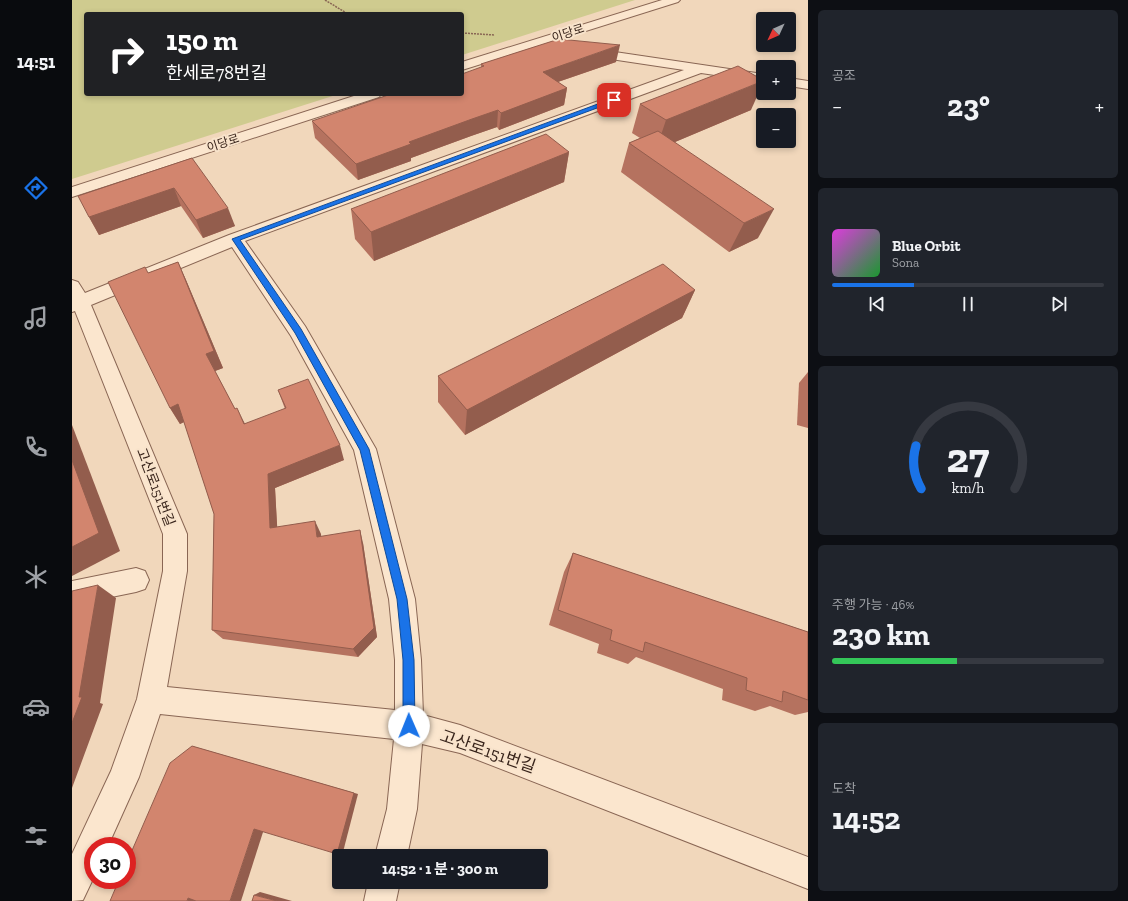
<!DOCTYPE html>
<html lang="ko">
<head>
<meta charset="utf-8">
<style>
  :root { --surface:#171b24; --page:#20242c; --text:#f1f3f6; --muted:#9ea1a6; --line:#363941; --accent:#1a73e8 }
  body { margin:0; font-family:"Zilla Slab","Noto Sans KR",serif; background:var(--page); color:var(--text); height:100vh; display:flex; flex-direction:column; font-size:15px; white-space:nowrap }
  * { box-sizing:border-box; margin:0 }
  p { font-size:13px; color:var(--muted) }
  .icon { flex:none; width:22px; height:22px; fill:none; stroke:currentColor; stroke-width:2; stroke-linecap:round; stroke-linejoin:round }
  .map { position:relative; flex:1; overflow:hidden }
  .details { display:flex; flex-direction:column; gap:10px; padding:10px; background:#0d0f14; width:320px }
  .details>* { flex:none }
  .top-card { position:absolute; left:12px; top:12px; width:380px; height:84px; border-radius:4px; box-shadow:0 2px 6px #0003; background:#202124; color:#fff; overflow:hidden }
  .needle { width:26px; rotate:226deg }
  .buttons { position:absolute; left:684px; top:12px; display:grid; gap:8px }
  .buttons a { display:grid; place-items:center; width:40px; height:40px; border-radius:4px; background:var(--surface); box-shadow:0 2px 6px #0003; font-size:20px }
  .speed { position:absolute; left:12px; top:837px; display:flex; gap:8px; font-size:20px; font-weight:700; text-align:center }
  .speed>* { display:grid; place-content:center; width:52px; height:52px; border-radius:50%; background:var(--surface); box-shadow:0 2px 6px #0003; line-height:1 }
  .speed .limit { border:6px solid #d22; background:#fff; color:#111 }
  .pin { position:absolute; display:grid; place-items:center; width:34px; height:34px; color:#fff; margin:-17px; border-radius:8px; box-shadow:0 2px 6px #0006 }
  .me { position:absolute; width:44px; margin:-22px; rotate:359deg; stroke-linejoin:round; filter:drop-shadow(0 0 3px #0008) }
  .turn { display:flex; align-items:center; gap:14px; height:84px; padding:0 16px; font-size:18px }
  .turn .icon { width:52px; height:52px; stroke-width:2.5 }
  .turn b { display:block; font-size:28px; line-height:34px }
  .big { font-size:30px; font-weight:700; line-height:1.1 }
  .details .tile { flex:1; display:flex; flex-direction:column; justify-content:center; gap:6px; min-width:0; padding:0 14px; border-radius:6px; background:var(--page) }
  .details .dial { align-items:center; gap:0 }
  .dial svg { height:104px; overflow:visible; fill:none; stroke:var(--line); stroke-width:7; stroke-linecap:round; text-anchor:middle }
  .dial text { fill:var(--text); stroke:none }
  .song { display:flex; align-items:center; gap:12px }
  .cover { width:48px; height:48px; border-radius:6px; background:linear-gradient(135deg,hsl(300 70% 55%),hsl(130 70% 35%)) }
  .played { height:4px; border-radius:2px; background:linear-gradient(90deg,var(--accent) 30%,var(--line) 30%) }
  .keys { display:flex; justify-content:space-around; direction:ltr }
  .heat { display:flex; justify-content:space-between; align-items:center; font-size:22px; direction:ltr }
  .charge { height:6px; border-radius:3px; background:linear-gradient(90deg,#34c759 46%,var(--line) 0) }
  .trip { position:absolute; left:260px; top:849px; width:216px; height:40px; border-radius:4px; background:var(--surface); box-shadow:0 2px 6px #0003; font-weight:700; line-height:40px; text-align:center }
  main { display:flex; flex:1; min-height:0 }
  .dock { display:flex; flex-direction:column; width:72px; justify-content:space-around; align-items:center; background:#090b0e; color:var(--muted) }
  .dock .icon { width:28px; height:28px }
  .dock .selected { color:var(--accent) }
  .dock b { font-size:18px; color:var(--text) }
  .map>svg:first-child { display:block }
  .green { fill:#cfcb8f }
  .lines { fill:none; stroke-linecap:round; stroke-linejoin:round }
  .minor-casing { stroke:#896654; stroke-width:2 }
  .path { stroke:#896654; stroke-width:1.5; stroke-dasharray:2 1; stroke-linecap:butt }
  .minor { fill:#fbe6ce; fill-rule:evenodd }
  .wall { fill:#b5725f }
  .shaded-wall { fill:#935d4d }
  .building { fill:#d2856e; stroke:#935d4d }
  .route { fill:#1a73e8; stroke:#114b97 }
  .labels { text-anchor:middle; stroke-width:4; stroke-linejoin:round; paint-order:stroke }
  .far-street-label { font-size:12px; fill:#37231a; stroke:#f8e3cb }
  .street-label { font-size:14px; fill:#37231a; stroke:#f8e3cb }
  .near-street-label { font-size:17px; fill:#37231a; stroke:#f8e3cb }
</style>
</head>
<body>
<main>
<nav class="dock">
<b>14:51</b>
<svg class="icon selected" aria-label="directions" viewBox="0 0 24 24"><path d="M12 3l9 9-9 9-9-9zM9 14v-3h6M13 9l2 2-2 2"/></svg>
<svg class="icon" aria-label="music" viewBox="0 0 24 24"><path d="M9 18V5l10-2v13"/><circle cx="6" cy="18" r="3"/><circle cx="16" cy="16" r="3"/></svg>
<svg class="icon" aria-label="phone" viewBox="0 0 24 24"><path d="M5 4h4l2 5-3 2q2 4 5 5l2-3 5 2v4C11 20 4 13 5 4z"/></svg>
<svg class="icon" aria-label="climate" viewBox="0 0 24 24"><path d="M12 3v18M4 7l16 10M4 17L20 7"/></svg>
<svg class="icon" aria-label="car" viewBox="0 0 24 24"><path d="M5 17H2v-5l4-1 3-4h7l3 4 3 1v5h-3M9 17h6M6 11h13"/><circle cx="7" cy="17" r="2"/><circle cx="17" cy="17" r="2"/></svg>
<svg class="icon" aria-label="filters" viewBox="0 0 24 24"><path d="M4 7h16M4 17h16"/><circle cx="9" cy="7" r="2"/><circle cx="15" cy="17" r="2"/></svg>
</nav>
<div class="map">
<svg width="736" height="901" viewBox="0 0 736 901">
  <rect width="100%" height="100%" fill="#f1d7bb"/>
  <path class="green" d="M0,0h563l-173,55v-41h-376v80h253l-267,85z"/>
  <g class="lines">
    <defs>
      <g id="minor">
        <path d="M590,0h18l-2,2 -216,68v-8z"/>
        <path d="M516,48l175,26v8l-62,-9 -456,168 60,85 71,123 39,150 6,61 2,55 37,10 348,132v32l-348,-136 -38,-9 -5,65 -10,47h-32l12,-47 7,-70 -234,-25 -21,63 -31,69h-15v33l-10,21 -11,1v-47l39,-83 26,-72 26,-128v-37l-88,-223 -3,1v-32l6,2 7,11 144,-58 455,-165 -100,-15 -2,-3zM160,247l59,89 63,114 35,149 6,61v50l-228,-23 20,-116v-37l-96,-229z"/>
        <path d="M717,78l19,3v8l-19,-3z"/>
        <path d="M288,94h21l-2,3 -307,100v-10z"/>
        <path d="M64,568l9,3 4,9 -4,9 -9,3 -64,13v-24z"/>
        <path d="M296,882h32l-4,19h-32z"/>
      </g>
    </defs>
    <use href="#minor" class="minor-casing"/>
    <g class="path">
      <path d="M253,0l23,14"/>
      <path d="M390,33l33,2"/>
    </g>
    <use href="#minor" class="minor"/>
  </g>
  <g class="wall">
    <path d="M544,62l-58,20 9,6 -3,17 -65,25 -2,-3 -26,9 -60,22v3l-53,19 -43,-42 -3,-17 150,-27 19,-26v-4z"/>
    <path d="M568,104l111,6 -76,32 83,96 -29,14 -108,-80 8,-29 11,-5 -8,-5z"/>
    <path d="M497,152l-5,30 -190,79 -19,-22 -4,-30z"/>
    <path d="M120,158l43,68 -32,12 -22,-32 -82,29 -10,-18z"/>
    <path d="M106,262l8,18 37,88 -8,3 20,38 10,15 40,-15 -7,-19 66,70 -69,28 2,39 44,7v3l42,6 14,94 -19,20 -135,-18 -11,-9 2,-116 -30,-92 -4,2 -10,-16 -22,-135z"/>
    <path d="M623,290l-13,28 -217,117 -27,-33v-26z"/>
    <path d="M736,372v56l-11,-3 2,-42z"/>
    <path d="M501,553l235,79v80l-13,3 -25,-9 -15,5 -33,-11 1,-11 -87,-32 -8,7 -31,-11 2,-9 -50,-19 15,-53z"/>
  </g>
  <g class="shaded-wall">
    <path d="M548,45l-4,17 -76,26 3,-16z"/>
    <path d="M691,81v2l-12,27 -95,40 10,-30z"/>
    <path d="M495,88l-3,17 -65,25 2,-17z"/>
    <path d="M426,110l-1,17 -26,9 -60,22v3l-53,19 -2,-16 53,-22 63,-23z"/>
    <path d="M497,152l-5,30 -190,79 -3,-29z"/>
    <path d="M102,188l7,18 -82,29 -10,-18z"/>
    <path d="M156,208l7,18 -32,12 -7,-18z"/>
    <path d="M702,209l-16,29 -29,14 15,-29z"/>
    <path d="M106,262l8,18 37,88 -8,3 -9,-17z"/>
    <path d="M623,290l-13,28 -217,117 2,-25z"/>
    <path d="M106,404l10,16 -8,4 -10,-16z"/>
    <path d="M165,408l8,16h-1z"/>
    <path d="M0,425l48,126 -48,25z"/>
    <path d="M268,445l4,15 -69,28 3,53 -8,-13 -2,-54z"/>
    <path d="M243,521l6,13 1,16 -5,-13z"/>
    <path d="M288,530l3,13 14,94 -19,20 -5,-8z"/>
    <path d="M26,585l18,13 -16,105 3,1 -31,84v-65z"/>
    <path d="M120,746l166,48 -15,58 -6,2z"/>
    <path d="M182,829h10l-23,72h-11z"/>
    <path d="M188,892l32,9h-15l-23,-6z"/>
    <path d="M116,898l11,3h-12z"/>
  </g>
  <g class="building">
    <path d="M487,39l61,6 -77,27 24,16 -66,25 -3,-3 -26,9 -63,23 2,2 -55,20 -44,-43 79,-27h71v-20l22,-8 -3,-2z"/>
    <path d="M666,66l25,14v1l-97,39 -26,-16z"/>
    <path d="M586,131l116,78 -30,14 -115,-80z"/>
    <path d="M474,134l23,18 -198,80 -20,-23z"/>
    <path d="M120,158l36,50 -32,12 -22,-32 -85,29 -11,-21z"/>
    <path d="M106,262l36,89 -8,3 29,55 2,-1 7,16 42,-16 -8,-18 30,-11 32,66 -72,29 2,54 45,-7 2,16 43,-7 14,98 -21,21 -141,-19 2,-116 -36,-110 -8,4 -62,-126 37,-15 3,6z"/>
    <path d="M591,264l32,26 -228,120 -29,-34z"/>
    <path d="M0,460l27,73 -27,14z"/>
    <path d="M501,553l235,79v68l-25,-9 -1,11 -36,-12 1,-12 -102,-36 -2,10 -33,-12 2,-10 -54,-20z"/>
    <path d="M26,585l-19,112h3l-10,26v-132z"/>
    <path d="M120,746l162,47 -17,61 -83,-25 -24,72h-34l-8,-3 -1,3h-77l9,-21h8v-18l43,-99z"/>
    <path d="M182,895l23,6h-25z"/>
  </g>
  <path class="route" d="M542,98l2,3 -376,139 61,89 68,120 38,150 7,61 1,66 -2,4 -4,2 -4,-2 -2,-4v-66l-6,-61 -37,-149 -65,-117 -63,-94z"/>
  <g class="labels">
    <g class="far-street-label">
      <text transform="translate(496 33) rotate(-18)" y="4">이당로</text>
      <text transform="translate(151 143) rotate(-18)" y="4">이당로</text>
    </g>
    <g class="street-label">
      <text transform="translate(84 487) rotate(69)" y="5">고산로151번길</text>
    </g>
    <g class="near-street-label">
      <text transform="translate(416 751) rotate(19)" y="6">고산로151번길</text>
    </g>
  </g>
</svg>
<div class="buttons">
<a><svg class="needle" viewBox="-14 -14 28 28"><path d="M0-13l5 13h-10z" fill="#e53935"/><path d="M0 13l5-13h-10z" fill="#9ea1a6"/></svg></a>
<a>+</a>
<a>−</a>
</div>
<div class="speed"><div class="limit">30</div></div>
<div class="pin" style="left:542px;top:100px;background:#d93025"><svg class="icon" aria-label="arrive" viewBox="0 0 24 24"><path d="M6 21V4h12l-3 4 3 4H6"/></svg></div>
<svg class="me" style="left:337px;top:726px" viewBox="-20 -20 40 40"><circle r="19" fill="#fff"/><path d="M0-13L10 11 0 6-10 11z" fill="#1a73e8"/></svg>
<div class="trip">14:52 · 1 분 · 300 m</div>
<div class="top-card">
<div class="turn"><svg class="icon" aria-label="right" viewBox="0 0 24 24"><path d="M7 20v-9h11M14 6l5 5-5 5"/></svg><div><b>150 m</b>한세로78번길</div></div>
</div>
</div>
<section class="details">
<div class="tile"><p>공조</p>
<div class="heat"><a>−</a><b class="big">23°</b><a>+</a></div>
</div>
<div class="tile">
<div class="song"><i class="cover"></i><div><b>Blue Orbit</b><p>Sona</p></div></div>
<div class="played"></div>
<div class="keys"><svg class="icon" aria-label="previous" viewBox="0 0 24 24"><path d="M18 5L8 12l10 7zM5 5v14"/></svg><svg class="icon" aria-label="pause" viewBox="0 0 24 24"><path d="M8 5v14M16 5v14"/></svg><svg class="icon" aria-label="next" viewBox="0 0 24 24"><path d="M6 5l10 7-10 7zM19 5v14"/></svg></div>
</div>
<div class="tile dial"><svg viewBox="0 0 100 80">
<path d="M14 69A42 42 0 1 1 86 69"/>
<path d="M14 69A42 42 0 0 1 10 36" stroke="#1a73e8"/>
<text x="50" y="56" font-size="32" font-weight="700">27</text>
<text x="50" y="72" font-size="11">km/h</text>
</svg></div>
<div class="tile"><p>주행 가능 · 46%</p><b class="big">230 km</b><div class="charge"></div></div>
<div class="tile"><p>도착</p><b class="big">14:52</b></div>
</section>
</main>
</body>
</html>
